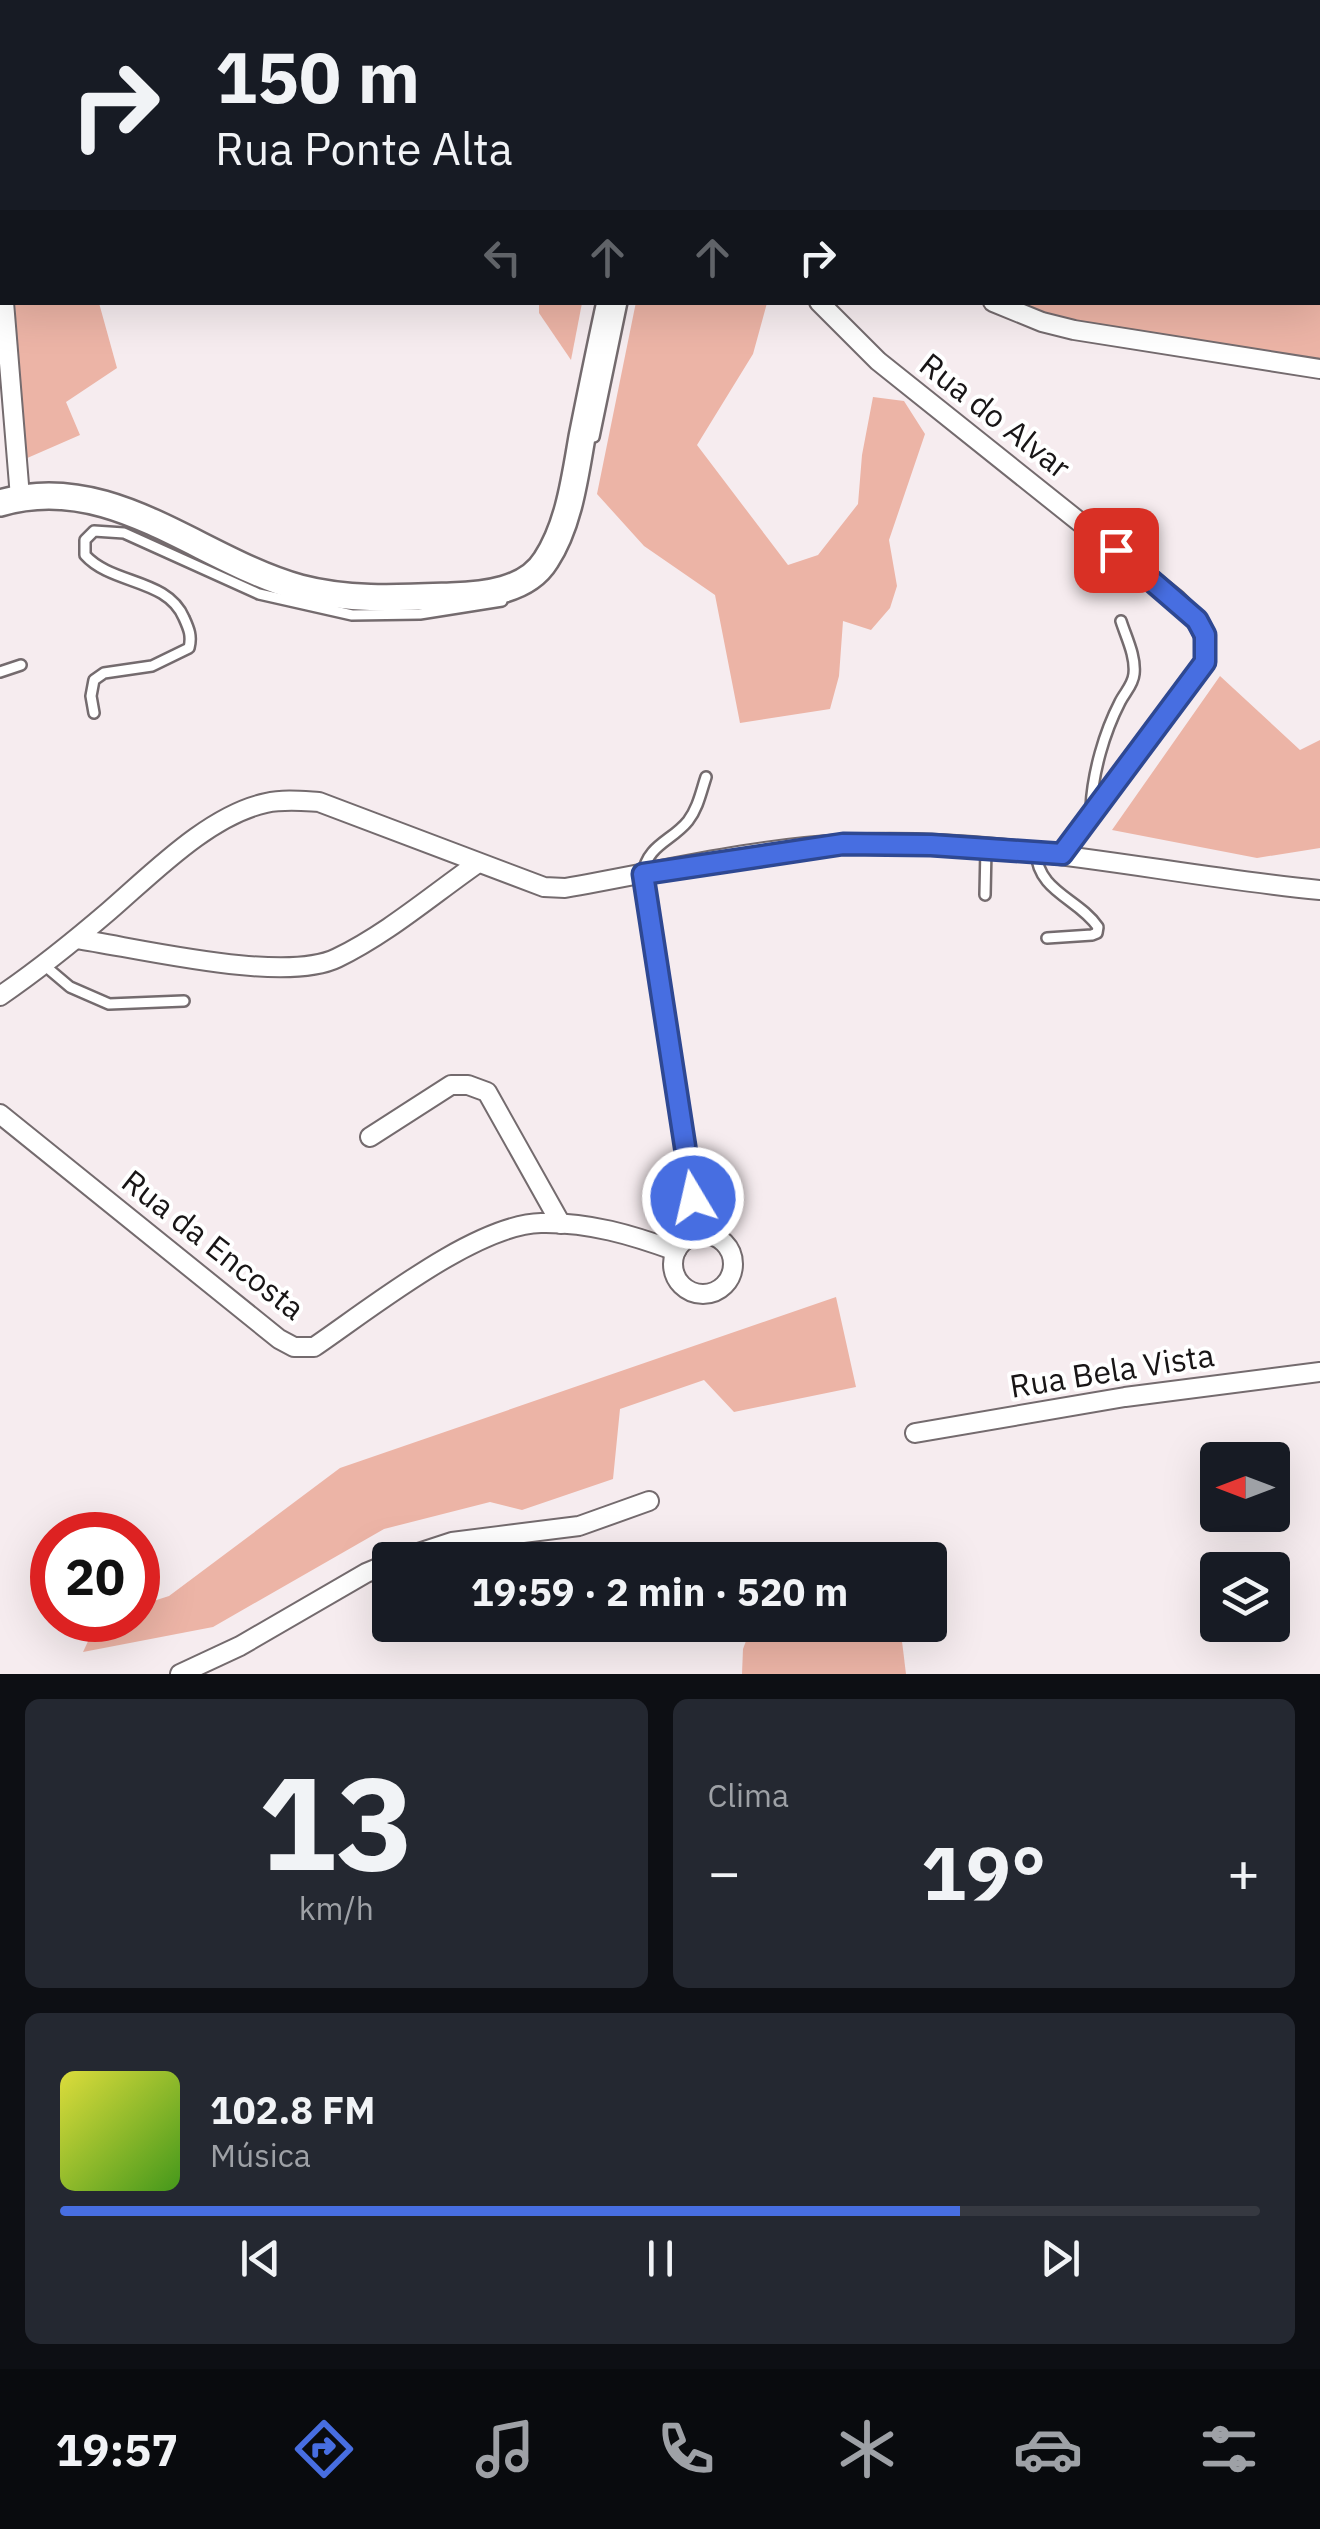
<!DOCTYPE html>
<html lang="pt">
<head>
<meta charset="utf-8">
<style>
  :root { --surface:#171b24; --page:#242831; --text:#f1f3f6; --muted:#9ea1a6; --line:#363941; --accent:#476ee1 }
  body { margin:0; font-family:"IBM Plex Sans",sans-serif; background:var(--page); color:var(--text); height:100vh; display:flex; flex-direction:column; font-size:38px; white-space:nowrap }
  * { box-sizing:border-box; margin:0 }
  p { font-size:32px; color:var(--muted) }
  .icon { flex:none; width:55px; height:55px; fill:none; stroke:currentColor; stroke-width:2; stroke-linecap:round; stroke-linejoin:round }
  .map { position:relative; height:1674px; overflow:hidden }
  .panel { display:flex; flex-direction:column; gap:25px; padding:25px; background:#0d0f14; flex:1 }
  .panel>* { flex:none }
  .hud { position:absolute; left:0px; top:0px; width:1320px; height:305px; box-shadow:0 10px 40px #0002; background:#171b24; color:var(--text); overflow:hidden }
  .needle { width:65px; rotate:270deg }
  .buttons { position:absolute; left:1200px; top:1442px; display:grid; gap:20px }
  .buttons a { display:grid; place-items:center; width:90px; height:90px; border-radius:10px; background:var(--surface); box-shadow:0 10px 40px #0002; font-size:50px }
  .speed { position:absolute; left:30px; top:1512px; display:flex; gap:20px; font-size:50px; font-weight:700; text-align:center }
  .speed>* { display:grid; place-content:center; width:130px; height:130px; border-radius:50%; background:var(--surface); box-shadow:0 10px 40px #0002; line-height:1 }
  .speed .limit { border:15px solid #d22; background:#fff; color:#111 }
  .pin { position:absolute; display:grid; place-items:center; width:85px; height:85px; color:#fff; margin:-42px; border-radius:20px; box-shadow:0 5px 15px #0006 }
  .me { position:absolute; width:110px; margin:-55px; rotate:351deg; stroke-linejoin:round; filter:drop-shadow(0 0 8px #0008) }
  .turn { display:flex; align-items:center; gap:35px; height:210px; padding:0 50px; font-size:45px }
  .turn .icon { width:130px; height:130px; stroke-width:2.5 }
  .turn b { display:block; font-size:70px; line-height:85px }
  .lanes { display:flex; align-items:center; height:95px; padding:0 50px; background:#0003; justify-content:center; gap:50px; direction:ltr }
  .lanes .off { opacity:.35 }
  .big { font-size:75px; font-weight:700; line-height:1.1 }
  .panel .tile { flex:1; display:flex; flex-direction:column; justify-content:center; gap:15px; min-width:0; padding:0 35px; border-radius:15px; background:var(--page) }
  .panel .dial { align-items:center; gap:0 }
  .dial b { font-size:130px; line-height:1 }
  .song { display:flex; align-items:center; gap:30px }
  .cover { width:120px; height:120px; border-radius:15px; background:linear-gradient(135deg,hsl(60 70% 55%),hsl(100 70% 35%)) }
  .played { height:10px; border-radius:5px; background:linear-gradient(90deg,var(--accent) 75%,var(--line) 75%) }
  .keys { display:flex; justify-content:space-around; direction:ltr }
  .heat { display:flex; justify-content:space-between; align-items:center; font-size:55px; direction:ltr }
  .panel .tiles { flex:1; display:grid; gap:25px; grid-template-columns:1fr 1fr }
  .tile:last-child { grid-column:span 2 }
  .trip { position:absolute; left:372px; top:1542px; width:575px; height:100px; border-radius:10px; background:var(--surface); box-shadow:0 10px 40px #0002; font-weight:700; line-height:100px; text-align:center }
  .dock { display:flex; height:160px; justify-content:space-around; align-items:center; background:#090b0e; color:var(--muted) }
  .dock .icon { width:70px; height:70px }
  .dock .selected { color:var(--accent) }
  .dock b { font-size:45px; color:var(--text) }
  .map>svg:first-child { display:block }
  .green { fill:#ecb4a6 }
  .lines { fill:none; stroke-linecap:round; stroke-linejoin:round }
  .lane-casing { stroke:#746b6e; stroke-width:14 }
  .street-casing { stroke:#746b6e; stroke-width:22 }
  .secondary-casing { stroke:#746b6e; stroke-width:30 }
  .lane { stroke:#fff; stroke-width:9 }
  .street { stroke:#fff; stroke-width:18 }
  .secondary { stroke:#fff; stroke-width:25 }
  .route-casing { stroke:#2e4892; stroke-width:25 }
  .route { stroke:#476ee1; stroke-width:18 }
  .labels { text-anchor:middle; stroke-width:8; stroke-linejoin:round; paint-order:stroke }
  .street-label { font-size:32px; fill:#181516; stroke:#fff }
</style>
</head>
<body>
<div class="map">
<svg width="1320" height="1674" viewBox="0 0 1320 1674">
  <rect width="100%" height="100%" fill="#f6ecef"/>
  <g class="green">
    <path d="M0,0h637l-635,2v172z"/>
    <path d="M740,0h264l4,2h-270z"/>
    <path d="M1320,142v219l-244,-39 -64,-19 306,-1z"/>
    <path d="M636,302l131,1 -14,51 -56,91 91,120 30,-10 40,-51 4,-49 11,-58 31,4 21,33 -36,106 8,46 -7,22 -19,22 -28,-9 -4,55 -9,33 -90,14 -25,-128 -71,-49 -47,-52z"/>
    <path d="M15,303h84l18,65 -51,34 14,33 -55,24z"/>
    <path d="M539,303h43l-11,57 -32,-47z"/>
    <path d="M1220,676l80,74 20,-10v108l-63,10 -145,-28z"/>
    <path d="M836,1297l20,90 -122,25 -30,-32 -84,29 -7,70 -91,31 -32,-8 -106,27 -171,98 -130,25 15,-32h40v-14l31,-10 171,-128z"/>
    <path d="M833,1543l58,3 2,14h-73z"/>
    <path d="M752,1625h148l6,49h-164l1,-25z"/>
  </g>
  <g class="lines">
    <defs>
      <g id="lane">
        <path d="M594,437l28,-135"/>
        <path d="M0,672l21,-7"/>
        <path d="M94,713l-3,-17 3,-16 10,-7 48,-7 37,-18c3,-12 0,-19 -5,-30 -17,-40 -72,-33 -99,-63v-15l9,-9 30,2 135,61 93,21 68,-1 82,-13"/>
        <path d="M1091,807c2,-35 13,-74 29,-105 5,-10 13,-17 14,-28 2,-18 -8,-37 -13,-53"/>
        <path d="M1036,852c2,40 42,46 62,75l-1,6 -5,2 -45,3"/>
        <path d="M985,895l1,-47"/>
        <path d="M44,965l26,22 39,17 75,-3"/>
        <path d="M699,1234l-56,-360c4,-29 29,-33 45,-53 10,-13 13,-29 18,-44"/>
      </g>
      <g id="street">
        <path d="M657,2v-2"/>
        <path d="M720,2l2,-2"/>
        <path d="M0,262l2,23"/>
        <path d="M4,302l16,195"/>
        <path d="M819,302l59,59 298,238c20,20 33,33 29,63l-143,192"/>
        <path d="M993,302l49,20 32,8 246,39"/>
        <path d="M77,939c61,9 207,45 260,19 50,-24 95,-63 141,-95"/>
        <path d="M0,996c38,-26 74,-55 109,-85 43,-37 100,-96 157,-108 18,-4 36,-2 53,-1l225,85 21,1c92,-16 185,-39 278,-44 160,-9 319,31 477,46"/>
        <path d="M0,1114l279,225 15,8h20c56,-38 162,-123 227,-124 48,-1 91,12 135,28"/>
        <path d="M370,1137l81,-52h17l19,7 74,132"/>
        <circle cx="703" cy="1264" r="30"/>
        <path d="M915,1433l210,-36 195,-25"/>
        <path d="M397,1560l55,-18 127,-16 70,-25"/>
        <path d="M180,1674l60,-28 126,-73 24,-10"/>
      </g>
      <path id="secondary" d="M0,503c111,-33 199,57 300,85 49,13 100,10 151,8 33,-1 76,-5 95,-36 23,-35 29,-83 36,-123 9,-45 18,-90 28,-135"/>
    </defs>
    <use href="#lane" class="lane-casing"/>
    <use href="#street" class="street-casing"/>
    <use href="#secondary" class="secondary-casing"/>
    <use href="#lane" class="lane"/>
    <use href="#street" class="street"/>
    <use href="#secondary" class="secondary"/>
  </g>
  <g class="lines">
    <defs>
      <path id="route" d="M693,1198l-50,-324 200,-30 88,1 131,9 143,-192v-27l-8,-15 -81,-70"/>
    </defs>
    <use href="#route" class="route-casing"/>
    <use href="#route" class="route"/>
  </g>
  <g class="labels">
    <g class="street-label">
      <text transform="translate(995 416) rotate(38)" y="11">Rua do Alvar</text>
      <text transform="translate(213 1245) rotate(38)" y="11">Rua da Encosta</text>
      <text transform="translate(1112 1371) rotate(-9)" y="11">Rua Bela Vista</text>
    </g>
  </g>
</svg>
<div class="buttons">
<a><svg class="needle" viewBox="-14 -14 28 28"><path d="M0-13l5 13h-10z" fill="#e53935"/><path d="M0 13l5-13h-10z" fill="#9ea1a6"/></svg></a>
<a><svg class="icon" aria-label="layers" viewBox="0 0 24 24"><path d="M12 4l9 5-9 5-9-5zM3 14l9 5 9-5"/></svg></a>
</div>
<div class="speed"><div class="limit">20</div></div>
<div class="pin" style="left:1116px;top:550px;background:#d93025"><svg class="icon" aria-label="arrive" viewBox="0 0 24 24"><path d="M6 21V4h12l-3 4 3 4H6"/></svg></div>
<svg class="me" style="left:693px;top:1198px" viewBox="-20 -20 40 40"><circle r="17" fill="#476ee1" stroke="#fff" stroke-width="3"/><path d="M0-11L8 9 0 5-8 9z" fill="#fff"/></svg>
<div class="trip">19:59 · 2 min · 520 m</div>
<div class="hud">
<div class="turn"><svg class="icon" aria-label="right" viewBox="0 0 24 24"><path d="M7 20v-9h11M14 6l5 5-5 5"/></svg><div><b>150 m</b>Rua Ponte Alta</div></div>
<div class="lanes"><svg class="icon off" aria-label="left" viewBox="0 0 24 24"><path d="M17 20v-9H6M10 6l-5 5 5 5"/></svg><svg class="icon off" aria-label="ahead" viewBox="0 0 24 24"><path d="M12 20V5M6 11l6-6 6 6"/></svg><svg class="icon off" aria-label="ahead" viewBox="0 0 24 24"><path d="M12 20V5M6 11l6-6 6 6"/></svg><svg class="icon" aria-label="right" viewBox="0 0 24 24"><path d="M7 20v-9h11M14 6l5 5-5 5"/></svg></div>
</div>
</div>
<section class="panel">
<div class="tiles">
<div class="tile dial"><b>13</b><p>km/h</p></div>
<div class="tile"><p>Clima</p>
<div class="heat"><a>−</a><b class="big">19°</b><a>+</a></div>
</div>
<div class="tile">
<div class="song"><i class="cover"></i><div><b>102.8 FM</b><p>Música</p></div></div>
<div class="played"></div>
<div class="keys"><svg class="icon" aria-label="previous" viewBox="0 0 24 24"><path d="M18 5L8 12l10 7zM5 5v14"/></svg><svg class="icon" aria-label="pause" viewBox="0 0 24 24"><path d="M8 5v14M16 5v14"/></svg><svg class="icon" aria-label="next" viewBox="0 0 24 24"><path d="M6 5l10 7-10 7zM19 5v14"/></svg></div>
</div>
</div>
</section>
<nav class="dock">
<b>19:57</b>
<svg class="icon selected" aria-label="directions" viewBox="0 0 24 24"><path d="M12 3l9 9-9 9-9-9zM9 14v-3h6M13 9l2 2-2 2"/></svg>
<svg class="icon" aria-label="music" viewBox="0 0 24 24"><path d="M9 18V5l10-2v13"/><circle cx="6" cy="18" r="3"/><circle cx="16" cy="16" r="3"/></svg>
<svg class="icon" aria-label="phone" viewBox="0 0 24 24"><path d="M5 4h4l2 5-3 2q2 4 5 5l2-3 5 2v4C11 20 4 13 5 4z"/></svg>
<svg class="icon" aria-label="climate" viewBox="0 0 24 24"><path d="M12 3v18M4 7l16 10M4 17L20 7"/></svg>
<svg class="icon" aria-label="car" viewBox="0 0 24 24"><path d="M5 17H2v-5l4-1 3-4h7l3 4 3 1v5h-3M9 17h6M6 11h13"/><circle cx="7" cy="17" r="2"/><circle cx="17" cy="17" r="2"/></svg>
<svg class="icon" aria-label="filters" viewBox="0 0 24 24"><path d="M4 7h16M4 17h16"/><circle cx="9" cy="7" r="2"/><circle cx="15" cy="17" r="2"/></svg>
</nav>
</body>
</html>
